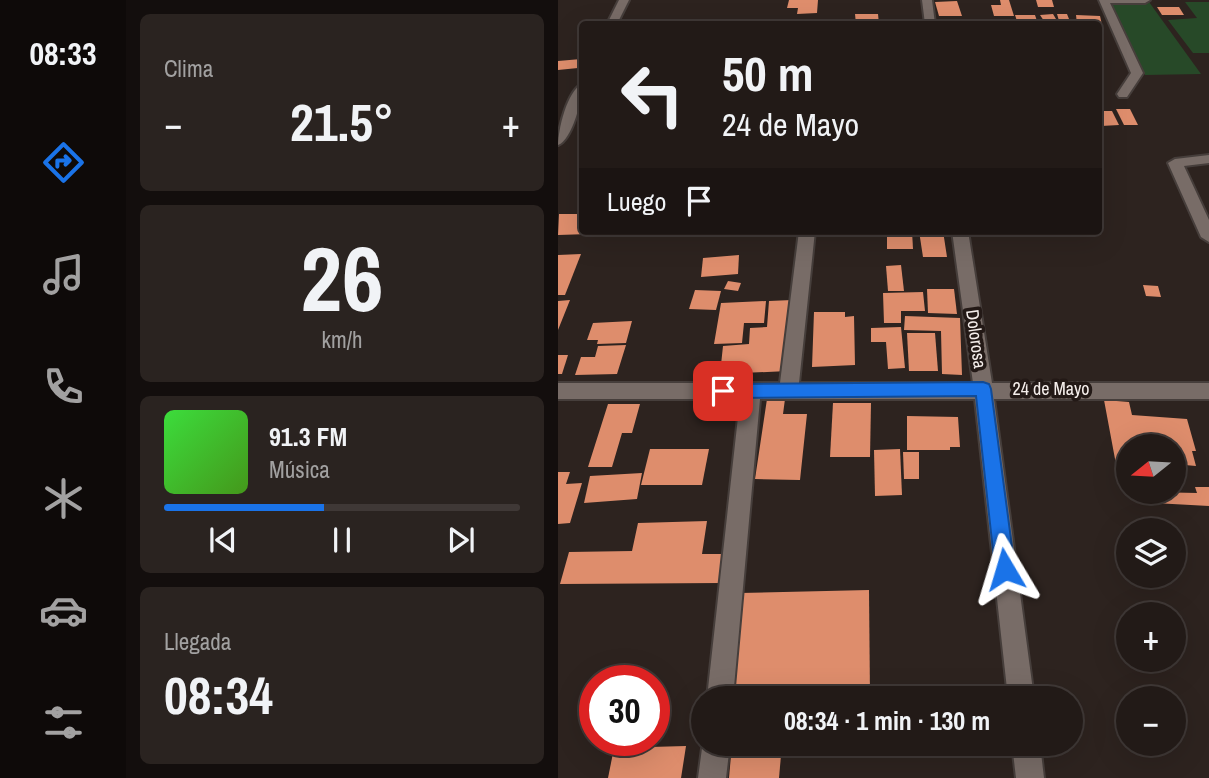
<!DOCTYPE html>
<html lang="es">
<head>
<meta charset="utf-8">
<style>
  :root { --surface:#221a17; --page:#2a2320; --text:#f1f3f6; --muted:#a2a1a1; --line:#3f3836; --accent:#1a73e8 }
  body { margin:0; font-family:"Archivo Narrow",sans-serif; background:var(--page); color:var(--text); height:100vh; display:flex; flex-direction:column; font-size:26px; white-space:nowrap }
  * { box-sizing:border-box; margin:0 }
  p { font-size:23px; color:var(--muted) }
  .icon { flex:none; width:38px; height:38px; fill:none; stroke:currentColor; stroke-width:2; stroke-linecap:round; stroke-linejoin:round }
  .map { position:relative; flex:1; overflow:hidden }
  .side { display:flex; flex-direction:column; gap:14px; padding:14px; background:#130e0d; width:432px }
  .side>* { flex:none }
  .banner { position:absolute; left:21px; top:21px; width:523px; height:214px; border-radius:7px; box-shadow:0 7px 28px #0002,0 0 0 2px var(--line); background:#221a17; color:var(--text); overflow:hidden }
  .needle { width:46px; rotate:252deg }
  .fabs { position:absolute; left:558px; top:434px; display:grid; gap:14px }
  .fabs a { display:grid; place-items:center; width:70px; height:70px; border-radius:50%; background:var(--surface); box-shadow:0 7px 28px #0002,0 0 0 2px var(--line); font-size:35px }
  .speed { position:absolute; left:21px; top:665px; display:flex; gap:14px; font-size:35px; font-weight:700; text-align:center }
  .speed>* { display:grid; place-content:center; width:91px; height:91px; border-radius:50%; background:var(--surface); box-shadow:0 7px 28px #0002,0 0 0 2px var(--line); line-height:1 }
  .speed .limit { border:10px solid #d22; background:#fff; color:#111 }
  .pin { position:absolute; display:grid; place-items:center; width:60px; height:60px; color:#fff; margin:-30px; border-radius:14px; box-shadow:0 4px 10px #0006 }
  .me { position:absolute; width:77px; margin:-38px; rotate:353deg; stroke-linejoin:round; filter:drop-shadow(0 0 5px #0008) }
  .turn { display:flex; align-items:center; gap:24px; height:147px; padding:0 28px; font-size:32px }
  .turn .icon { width:91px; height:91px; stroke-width:2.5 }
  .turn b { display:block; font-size:49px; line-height:60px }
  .then { display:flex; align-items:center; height:66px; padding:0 28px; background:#0003; gap:14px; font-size:26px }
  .big { font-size:52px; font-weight:700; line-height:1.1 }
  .side .tile { flex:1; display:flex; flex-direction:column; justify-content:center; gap:10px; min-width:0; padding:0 24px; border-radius:10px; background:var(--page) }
  .side .dial { align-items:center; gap:0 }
  .dial b { font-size:91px; line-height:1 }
  .song { display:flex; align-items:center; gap:21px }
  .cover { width:84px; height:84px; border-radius:10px; background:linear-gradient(135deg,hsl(120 70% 55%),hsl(100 70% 35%)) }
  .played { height:7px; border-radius:4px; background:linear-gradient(90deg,var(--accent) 45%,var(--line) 45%) }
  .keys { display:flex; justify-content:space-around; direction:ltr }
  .heat { display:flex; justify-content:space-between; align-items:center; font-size:38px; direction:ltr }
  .trip { position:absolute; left:133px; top:686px; width:392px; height:70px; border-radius:35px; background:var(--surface); box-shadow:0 7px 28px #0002,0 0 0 2px var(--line); font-weight:700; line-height:70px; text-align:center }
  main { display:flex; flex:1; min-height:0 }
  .dock { display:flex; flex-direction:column; width:126px; justify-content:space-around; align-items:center; background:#0e0a09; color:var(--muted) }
  .dock .icon { width:49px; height:49px }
  .dock .current { color:var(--accent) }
  .dock b { font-size:32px; color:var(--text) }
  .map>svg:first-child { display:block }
  .green { fill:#274928 }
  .building { fill:#de8d6c }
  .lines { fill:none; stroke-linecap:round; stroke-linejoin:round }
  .street-casing { stroke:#463e3b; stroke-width:4 }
  .street { fill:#786c67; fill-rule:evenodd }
  .route { fill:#1a73e8; stroke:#114b97; stroke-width:2 }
  .labels { text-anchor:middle; stroke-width:7; stroke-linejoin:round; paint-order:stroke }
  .street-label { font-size:18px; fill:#f5eeeb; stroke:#231916 }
</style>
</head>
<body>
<main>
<nav class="dock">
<b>08:33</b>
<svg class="icon current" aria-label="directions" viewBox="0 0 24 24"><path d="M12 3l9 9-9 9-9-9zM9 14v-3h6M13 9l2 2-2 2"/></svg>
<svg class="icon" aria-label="music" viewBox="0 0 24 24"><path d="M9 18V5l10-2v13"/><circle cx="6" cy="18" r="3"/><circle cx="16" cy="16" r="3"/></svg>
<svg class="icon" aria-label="phone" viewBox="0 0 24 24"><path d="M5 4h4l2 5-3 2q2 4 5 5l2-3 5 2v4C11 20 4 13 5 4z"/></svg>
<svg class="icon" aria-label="climate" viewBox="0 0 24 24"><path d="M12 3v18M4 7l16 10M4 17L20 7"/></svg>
<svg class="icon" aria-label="car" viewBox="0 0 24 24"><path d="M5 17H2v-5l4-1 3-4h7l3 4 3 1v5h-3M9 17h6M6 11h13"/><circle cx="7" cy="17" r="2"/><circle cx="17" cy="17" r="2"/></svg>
<svg class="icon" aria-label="filters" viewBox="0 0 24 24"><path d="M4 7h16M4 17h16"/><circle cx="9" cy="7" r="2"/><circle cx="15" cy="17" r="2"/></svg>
</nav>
<section class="side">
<div class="tile"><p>Clima</p>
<div class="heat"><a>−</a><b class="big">21.5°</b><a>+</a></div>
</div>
<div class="tile dial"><b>26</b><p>km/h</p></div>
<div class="tile">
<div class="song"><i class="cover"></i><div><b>91.3 FM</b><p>Música</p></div></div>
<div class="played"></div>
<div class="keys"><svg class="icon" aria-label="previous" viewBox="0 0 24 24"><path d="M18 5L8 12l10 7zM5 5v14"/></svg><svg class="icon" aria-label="pause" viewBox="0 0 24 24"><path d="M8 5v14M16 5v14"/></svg><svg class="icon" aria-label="next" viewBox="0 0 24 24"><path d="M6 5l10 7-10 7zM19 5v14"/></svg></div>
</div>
<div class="tile"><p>Llegada</p><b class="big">08:34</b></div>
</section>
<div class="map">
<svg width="651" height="778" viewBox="0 0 651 778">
  <rect width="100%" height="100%" fill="#2d231f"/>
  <g class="green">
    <path d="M591,2l52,72 -56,1 -35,-72z"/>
    <path d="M627,2h24v51h-16l-25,-33 29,-2z"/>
  </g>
  <g class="building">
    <path d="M231,0h29l-1,13 -20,1 1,-6h-11z"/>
    <path d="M442,0h9l5,16h-20l-3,-11h10z"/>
    <path d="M478,0h16l2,7h-16z"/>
    <path d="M399,1l5,15h-23l-4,-14z"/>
    <path d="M599,7h22l5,8h-22z"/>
    <path d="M297,14h23l1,10h-23z"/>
    <path d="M495,14l6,10h-13l-6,-9z"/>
    <path d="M499,14h10l4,10h-11z"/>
    <path d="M457,15h20l3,9h-20z"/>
    <path d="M518,15l24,1 2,9 -25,-1z"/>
    <path d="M23,59l-3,9 -20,2v-9z"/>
    <path d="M558,109h14l8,16h-14z"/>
    <path d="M541,111h13l7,14 -18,1z"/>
    <path d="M1,214h23v17h8l-1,3 -31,1z"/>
    <path d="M329,231h25l1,18h-26z"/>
    <path d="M361,231h24l4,26h-24z"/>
    <path d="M23,254l-16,41h-7v-40z"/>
    <path d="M181,255l-1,19 -37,3 2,-19z"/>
    <path d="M343,265l3,26h-16l-2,-25z"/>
    <path d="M170,281l13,2 -3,8 -14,-2z"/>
    <path d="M585,285l15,1 3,11 -15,-1z"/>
    <path d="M369,289h27l3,25 -29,-1z"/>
    <path d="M137,290l26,1 -5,19 -27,-1z"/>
    <path d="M365,292l2,19h-24v12h-17l-1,-30z"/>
    <path d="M12,300l-12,30v-29z"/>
    <path d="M234,300l-4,71 -68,3 3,-28 26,-2 1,-16 17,-1 2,-26z"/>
    <path d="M208,301l-2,22h-20l-2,20 -28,1 7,-41z"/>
    <path d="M256,312h31v5l9,-1 1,49 -43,2z"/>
    <path d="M347,316l55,2 2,57 -20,-1 -1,-43 -37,-1z"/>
    <path d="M74,321l-6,22 -29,1 1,-4h-11l6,-17z"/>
    <path d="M343,327l4,41 -17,1 -2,-27h-15v-14z"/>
    <path d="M349,333h28l3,38h-29z"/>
    <path d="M68,345l-9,29 -42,1 6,-18h14l3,-11z"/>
    <path d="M0,355h10l-6,19h-4z"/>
    <path d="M209,399h18l-2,15h24l-7,66 -45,-1z"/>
    <path d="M546,400l25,2 3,13 55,4 9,32h-4l4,15 -22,-2v-18h-46v15h-2l2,15 -10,-1z"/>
    <path d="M275,403h38l-1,54h-40z"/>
    <path d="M50,404h32l-8,29h-10l-10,34h-24z"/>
    <path d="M349,416l51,1 2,30h-10v3h-43z"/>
    <path d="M92,449h59l-7,36h-61z"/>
    <path d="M342,449l2,46 -27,1 -1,-46z"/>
    <path d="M345,452h16v27h-15z"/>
    <path d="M0,472h12l-4,12 16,-1 -12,40 -12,1z"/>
    <path d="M84,473l-5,26 -53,4 6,-27z"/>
    <path d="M637,487h14v19l-55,-3 -3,-11 46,1z"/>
    <path d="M149,521l-5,33h25l-5,29 -162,1 9,-32 63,-1 6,-28z"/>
    <path d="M311,590l1,108h-142l12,-105z"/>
    <path d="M174,744h50l-3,34h-50z"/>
    <path d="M128,746l-5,32h-73l6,-30z"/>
  </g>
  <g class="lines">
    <defs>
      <g id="street">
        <path d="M61,0h10l-12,24h-10z"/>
        <path d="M364,0h10l3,24h-10z"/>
        <path d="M541,0h51l-5,3h-35l33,70 -16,24h-8l-2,-3 14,-21z"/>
        <path d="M24,84c1,14 -10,56 -24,61 0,-15 9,-54 24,-61z"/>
        <path d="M651,155v8l-25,3 25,54v22l-8,-5 -33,-74 7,-4z"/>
        <path d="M241,231h16l-16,152h174l-21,-152h16l24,152h217v16h-215l40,299h-26l-33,-299h-215l-27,299h-26l33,-299h-182v-16h222z"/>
        <path d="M145,741v3h27l-4,34h-28z"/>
        <path d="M454,744h28l4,34h-28z"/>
      </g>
    </defs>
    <use href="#street" class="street-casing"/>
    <use href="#street" class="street"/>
  </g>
  <path class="route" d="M425,382l6,2 2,5 24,180 -3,7 -7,3 -7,-3 -3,-7 -19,-173 -253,2 -5,-2 -3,-5 3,-5 5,-2z"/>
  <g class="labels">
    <g class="street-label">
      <text transform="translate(418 339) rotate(82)" y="6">Dolorosa</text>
      <text x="493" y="395">24 de Mayo</text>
    </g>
  </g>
</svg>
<div class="fabs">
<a><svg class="needle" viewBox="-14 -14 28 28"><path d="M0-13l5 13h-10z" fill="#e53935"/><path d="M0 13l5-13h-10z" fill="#a2a1a1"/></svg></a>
<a><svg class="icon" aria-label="layers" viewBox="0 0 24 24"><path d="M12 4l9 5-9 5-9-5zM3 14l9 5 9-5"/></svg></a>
<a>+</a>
<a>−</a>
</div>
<div class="speed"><div class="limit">30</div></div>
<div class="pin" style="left:165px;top:391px;background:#d93025"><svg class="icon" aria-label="arrive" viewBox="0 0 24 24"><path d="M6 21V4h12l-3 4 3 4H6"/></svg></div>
<svg class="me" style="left:447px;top:569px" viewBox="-20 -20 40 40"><path d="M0-17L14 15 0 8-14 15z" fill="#1a73e8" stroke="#fff" stroke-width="4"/></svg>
<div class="trip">08:34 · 1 min · 130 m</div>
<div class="banner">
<div class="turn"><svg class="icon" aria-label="left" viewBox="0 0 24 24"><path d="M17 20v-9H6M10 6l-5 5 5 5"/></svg><div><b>50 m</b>24 de Mayo</div></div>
<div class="then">Luego<svg class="icon" aria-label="arrive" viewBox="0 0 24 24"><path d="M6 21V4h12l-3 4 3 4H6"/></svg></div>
</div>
</div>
</main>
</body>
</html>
